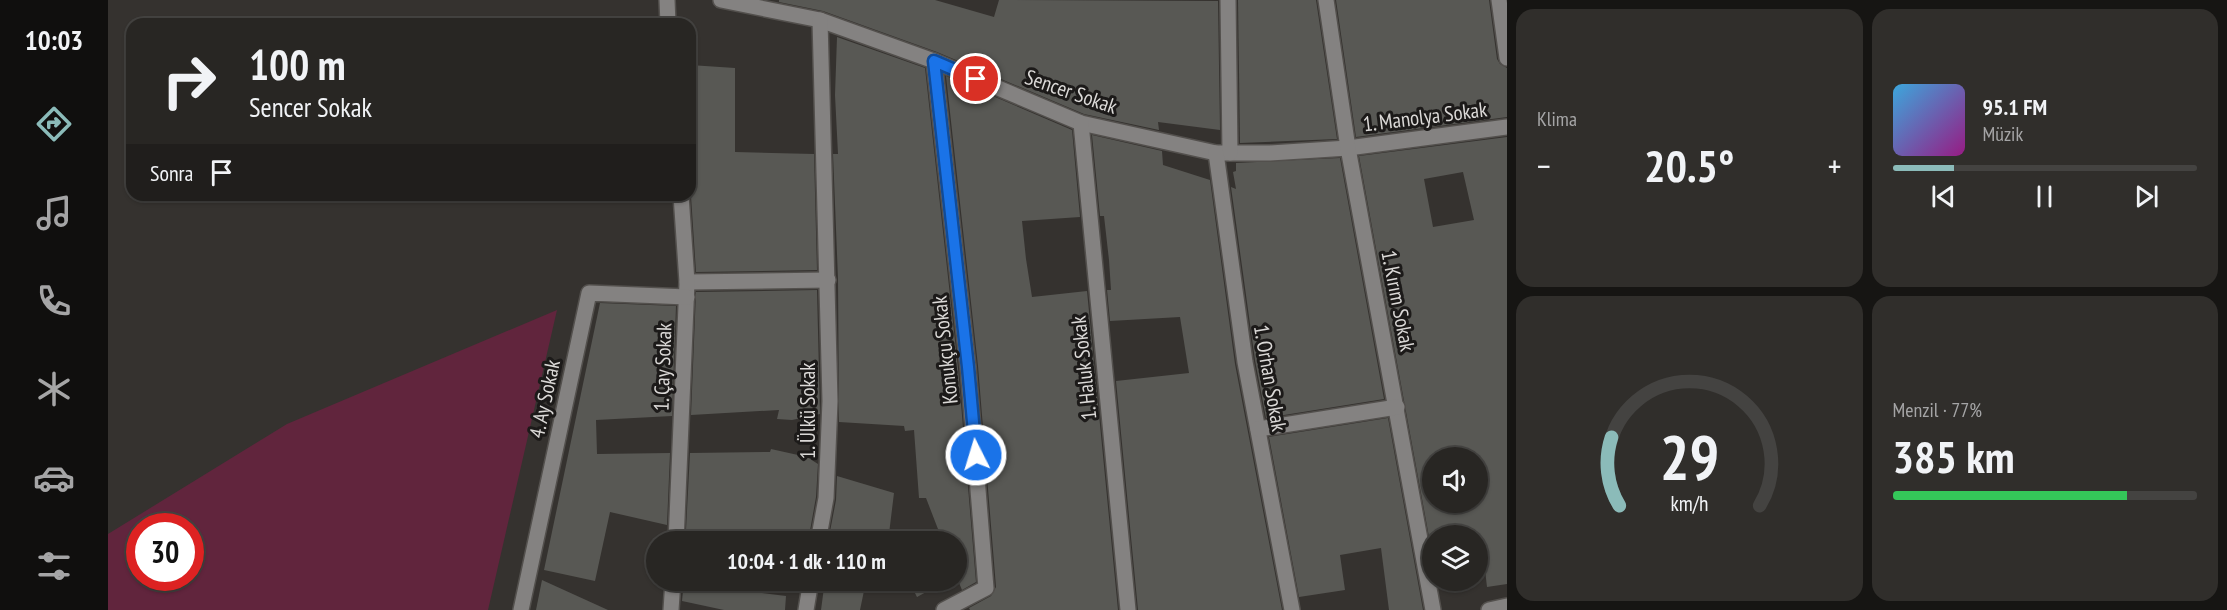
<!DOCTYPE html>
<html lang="tr">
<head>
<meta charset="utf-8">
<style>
  :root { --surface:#282623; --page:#302e2b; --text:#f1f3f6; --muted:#a5a5a6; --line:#444341; --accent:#8bbbb9 }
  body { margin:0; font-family:"PT Sans Narrow",sans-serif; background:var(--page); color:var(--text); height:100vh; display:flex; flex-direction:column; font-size:22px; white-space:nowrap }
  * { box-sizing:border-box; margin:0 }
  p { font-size:20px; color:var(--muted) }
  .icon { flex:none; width:33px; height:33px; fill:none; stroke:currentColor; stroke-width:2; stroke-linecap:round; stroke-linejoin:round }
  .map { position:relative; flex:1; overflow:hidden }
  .sheet { display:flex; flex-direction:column; gap:9px; padding:9px; background:#161513; width:720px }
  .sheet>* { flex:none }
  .guide { position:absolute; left:18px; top:18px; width:570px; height:183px; border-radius:18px; box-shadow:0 2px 4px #0004,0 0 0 2px var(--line); background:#282623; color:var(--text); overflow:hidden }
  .controls { position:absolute; left:1314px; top:447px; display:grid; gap:12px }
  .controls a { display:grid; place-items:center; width:66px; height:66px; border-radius:50%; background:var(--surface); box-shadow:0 2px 4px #0004,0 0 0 2px var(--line); font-size:30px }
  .speed { position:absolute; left:18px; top:513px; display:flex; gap:12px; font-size:30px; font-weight:700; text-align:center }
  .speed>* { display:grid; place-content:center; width:78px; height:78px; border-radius:50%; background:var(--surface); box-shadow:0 2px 4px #0004,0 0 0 2px var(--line); line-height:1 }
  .speed .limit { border:9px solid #d22; background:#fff; color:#111 }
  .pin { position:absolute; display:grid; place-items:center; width:51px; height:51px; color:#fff; margin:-26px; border:3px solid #fff; border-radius:50%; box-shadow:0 2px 6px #0007 }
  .me { position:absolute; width:66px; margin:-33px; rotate:355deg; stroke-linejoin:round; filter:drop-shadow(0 0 4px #0008) }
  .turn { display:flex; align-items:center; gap:21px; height:126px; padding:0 24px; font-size:27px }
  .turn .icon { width:78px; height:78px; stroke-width:2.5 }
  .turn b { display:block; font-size:42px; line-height:51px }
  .then { display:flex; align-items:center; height:57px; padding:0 24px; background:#0003; gap:12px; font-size:22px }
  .big { font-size:45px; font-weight:800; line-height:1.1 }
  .sheet .card { flex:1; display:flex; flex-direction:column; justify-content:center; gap:9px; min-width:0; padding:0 21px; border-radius:18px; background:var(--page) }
  .sheet .dial { align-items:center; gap:0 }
  .dial svg { height:156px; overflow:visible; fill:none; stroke:var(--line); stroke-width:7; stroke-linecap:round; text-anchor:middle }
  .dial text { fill:var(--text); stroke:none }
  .song { display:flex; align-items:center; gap:18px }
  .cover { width:72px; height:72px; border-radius:9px; background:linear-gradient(135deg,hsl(200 70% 55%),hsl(310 70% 35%)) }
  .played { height:6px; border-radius:3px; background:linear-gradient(90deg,var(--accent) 20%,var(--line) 20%) }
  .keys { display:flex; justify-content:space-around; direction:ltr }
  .heat { display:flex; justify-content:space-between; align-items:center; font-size:33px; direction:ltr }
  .charge { height:9px; border-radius:4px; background:linear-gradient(90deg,#34c759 77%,var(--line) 0) }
  .sheet .tiles { flex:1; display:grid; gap:9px; grid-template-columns:repeat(2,1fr) }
  .trip { position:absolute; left:538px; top:531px; width:321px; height:60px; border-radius:30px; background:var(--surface); box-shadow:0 2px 4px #0004,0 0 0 2px var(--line); font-weight:800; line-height:60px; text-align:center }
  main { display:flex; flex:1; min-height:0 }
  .menu { display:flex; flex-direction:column; width:108px; justify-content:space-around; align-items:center; background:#100f0e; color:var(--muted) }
  .menu .icon { width:42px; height:42px }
  .menu .current { color:var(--accent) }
  .menu b { font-size:27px; color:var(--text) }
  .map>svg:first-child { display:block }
  .green { fill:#61253d; fill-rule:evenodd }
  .building { fill:#585854; fill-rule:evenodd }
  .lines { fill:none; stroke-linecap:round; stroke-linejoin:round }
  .minor-casing { stroke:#53504d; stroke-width:18 }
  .minor { stroke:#848281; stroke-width:15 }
  .route-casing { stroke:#114b97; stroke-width:15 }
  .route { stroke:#1a73e8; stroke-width:10 }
  .labels { text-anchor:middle; stroke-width:6; stroke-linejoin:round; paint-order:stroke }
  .street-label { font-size:21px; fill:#dbd9d7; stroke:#1c1a19 }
</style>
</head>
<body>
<main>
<nav class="menu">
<b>10:03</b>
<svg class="icon current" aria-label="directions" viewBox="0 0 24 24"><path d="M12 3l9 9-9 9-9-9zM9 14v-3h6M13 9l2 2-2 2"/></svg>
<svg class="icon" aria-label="music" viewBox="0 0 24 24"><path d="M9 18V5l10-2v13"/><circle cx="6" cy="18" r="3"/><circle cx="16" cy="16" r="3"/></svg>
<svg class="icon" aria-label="phone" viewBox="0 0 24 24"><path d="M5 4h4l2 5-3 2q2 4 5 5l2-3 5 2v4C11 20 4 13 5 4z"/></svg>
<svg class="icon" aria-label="climate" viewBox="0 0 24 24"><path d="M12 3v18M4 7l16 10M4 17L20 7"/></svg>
<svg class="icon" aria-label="car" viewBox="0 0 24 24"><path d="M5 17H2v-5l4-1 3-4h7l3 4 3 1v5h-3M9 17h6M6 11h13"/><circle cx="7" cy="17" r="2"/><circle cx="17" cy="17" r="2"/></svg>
<svg class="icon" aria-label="filters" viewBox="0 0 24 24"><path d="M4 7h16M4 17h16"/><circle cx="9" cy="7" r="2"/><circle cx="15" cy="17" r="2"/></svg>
</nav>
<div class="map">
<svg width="1399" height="610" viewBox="0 0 1399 610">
  <rect width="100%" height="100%" fill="#35322f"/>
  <path class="green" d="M449,310l-69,300h-380v-76l179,-110zM32,526h50v52h-50z"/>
  <g class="building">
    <path d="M671,0h156l59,17 5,-17 219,1 2,129 -62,-8 1,8 -75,-16 -147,-62 -114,-41 -44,-9z"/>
    <path d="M1130,0h78l21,139 -97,4z"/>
    <path d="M1228,0h153l8,59 3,5 7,4v49l-151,20z"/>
    <path d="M729,37l88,31 33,300 18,214 -14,8 -5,-12v-36h-14l-17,-44h-7l-5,-68 -9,1 -1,-5 -65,-4 -1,-143 -5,-125h5l-3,-59z"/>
    <path d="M582,65l45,3v84l79,2 3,116 -121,2 -6,-91z"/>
    <path d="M838,76l126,54 8,87 -58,4 4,38 6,38 55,-6 31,319h-148l-1,-2 22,-12 5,-9 -18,-221z"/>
    <path d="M984,135l70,16 1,14 47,15 25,184 47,246h-144l-22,-229 73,-8 -9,-56 -70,4 -3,-31h4l-2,-30 -5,-44h-4z"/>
    <path d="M1399,137v447l-20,3 -6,-51h-49v17l-73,-397zM1355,172l11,48 -41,7 -9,-48zM1324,458h46v44h-46z"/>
    <path d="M1232,158l44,241 -118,19 -11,-58 -24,-173 5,2 -3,-17 3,-1v-8z"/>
    <path d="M709,290l3,124 -28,6 -15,-1 2,-9 -88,5 5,-123z"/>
    <path d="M492,303l76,3 -4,110 -76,4 1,34 73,-1 -3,72 -57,-13 -15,69 -51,-11z"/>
    <path d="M1280,418l35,192h-34l-8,-62 -41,7 5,35 -46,7 -30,-160z"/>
    <path d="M663,449l36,8 11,7 -2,33 -8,45h-120l2,-12h-4l4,-77 80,-1z"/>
    <path d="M729,476l57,17 -6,49h-60l8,-42z"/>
    <path d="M434,580l66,30h-72z"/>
    <path d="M576,580h62l-1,11 41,5 -1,14h-61l-42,-9z"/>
    <path d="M717,580h123l-31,17 -5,-10 -47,-1 -5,24h-39z"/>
  </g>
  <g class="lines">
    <defs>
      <g id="minor">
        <path d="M559,0l1,24"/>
        <path d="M613,0l99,20 114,41 147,62 135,30h54l78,-5 159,-21"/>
        <path d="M1120,0l2,153"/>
        <path d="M1218,0l22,148 85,462"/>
        <path d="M1391,0l8,58"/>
        <path d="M826,61l34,306 18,221 -42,22"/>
        <path d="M973,123l47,487"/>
        <path d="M1108,153l29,209 47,248"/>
        <path d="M579,282l141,-2"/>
        <path d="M1150,429l139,-22"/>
        <path d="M568,542l11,-260 -6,-87"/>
        <path d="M710,542l8,-44 4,-97 -10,-381"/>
        <path d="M413,610l68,-317 98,4"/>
        <path d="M563,610l2,-30"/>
        <path d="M698,610l5,-30"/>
        <path d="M1381,610l18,-4"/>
      </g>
    </defs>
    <use href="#minor" class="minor-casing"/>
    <use href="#minor" class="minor"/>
  </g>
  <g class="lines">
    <defs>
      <path id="route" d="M868,455l-8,-88 -34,-306 42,18"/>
    </defs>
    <use href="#route" class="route-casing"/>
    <use href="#route" class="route"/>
  </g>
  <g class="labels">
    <g class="street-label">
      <text transform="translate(963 92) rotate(19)" y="7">Sencer Sokak</text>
      <text transform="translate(1317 117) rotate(-7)" y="7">1. Manolya Sokak</text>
      <text transform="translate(1290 301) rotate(79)" y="7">1. Kırım Sokak</text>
      <text transform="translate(837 350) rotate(-96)" y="7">Konukçu Sokak</text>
      <text transform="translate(555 367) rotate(-88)" y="7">1. Çay Sokak</text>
      <text transform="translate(976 368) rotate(-96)" y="7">1. Haluk Sokak</text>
      <text transform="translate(1162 378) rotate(80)" y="7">1. Orhan Sokak</text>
      <text transform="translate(437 399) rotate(-78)" y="7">4. Ay Sokak</text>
      <text transform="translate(700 411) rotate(-90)" y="7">1. Ülkü Sokak</text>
    </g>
  </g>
</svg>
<div class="controls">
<a><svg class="icon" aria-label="sound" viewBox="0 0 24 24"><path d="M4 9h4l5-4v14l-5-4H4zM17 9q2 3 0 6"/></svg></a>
<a><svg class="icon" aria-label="layers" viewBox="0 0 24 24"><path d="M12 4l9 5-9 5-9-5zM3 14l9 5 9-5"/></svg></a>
</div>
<div class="speed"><div class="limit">30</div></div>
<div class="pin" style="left:868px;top:79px;background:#d93025"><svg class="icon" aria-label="arrive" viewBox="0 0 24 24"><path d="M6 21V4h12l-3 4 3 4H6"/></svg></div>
<svg class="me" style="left:868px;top:455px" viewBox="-20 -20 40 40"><circle r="17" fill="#1a73e8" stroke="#fff" stroke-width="3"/><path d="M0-11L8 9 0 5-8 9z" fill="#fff"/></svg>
<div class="trip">10:04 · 1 dk · 110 m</div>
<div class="guide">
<div class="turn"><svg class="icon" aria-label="right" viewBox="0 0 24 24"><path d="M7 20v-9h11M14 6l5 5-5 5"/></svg><div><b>100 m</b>Sencer Sokak</div></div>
<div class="then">Sonra<svg class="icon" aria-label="arrive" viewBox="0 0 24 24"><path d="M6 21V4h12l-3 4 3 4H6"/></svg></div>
</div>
</div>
<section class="sheet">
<div class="tiles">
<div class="card"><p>Klima</p>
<div class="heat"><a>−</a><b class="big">20.5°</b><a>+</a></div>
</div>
<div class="card">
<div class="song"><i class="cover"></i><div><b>95.1 FM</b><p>Müzik</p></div></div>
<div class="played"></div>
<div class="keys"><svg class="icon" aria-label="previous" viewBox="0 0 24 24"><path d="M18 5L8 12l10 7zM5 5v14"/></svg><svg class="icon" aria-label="pause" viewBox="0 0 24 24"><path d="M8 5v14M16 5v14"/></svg><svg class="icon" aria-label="next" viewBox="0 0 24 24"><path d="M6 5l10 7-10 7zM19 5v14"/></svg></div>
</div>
<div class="card dial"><svg viewBox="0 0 100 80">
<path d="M14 69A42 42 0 1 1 86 69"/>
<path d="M14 69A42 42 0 0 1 10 34" stroke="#8bbbb9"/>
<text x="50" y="56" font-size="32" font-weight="700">29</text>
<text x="50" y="72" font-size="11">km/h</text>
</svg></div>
<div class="card"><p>Menzil · 77%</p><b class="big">385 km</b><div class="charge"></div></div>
</div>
</section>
</main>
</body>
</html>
